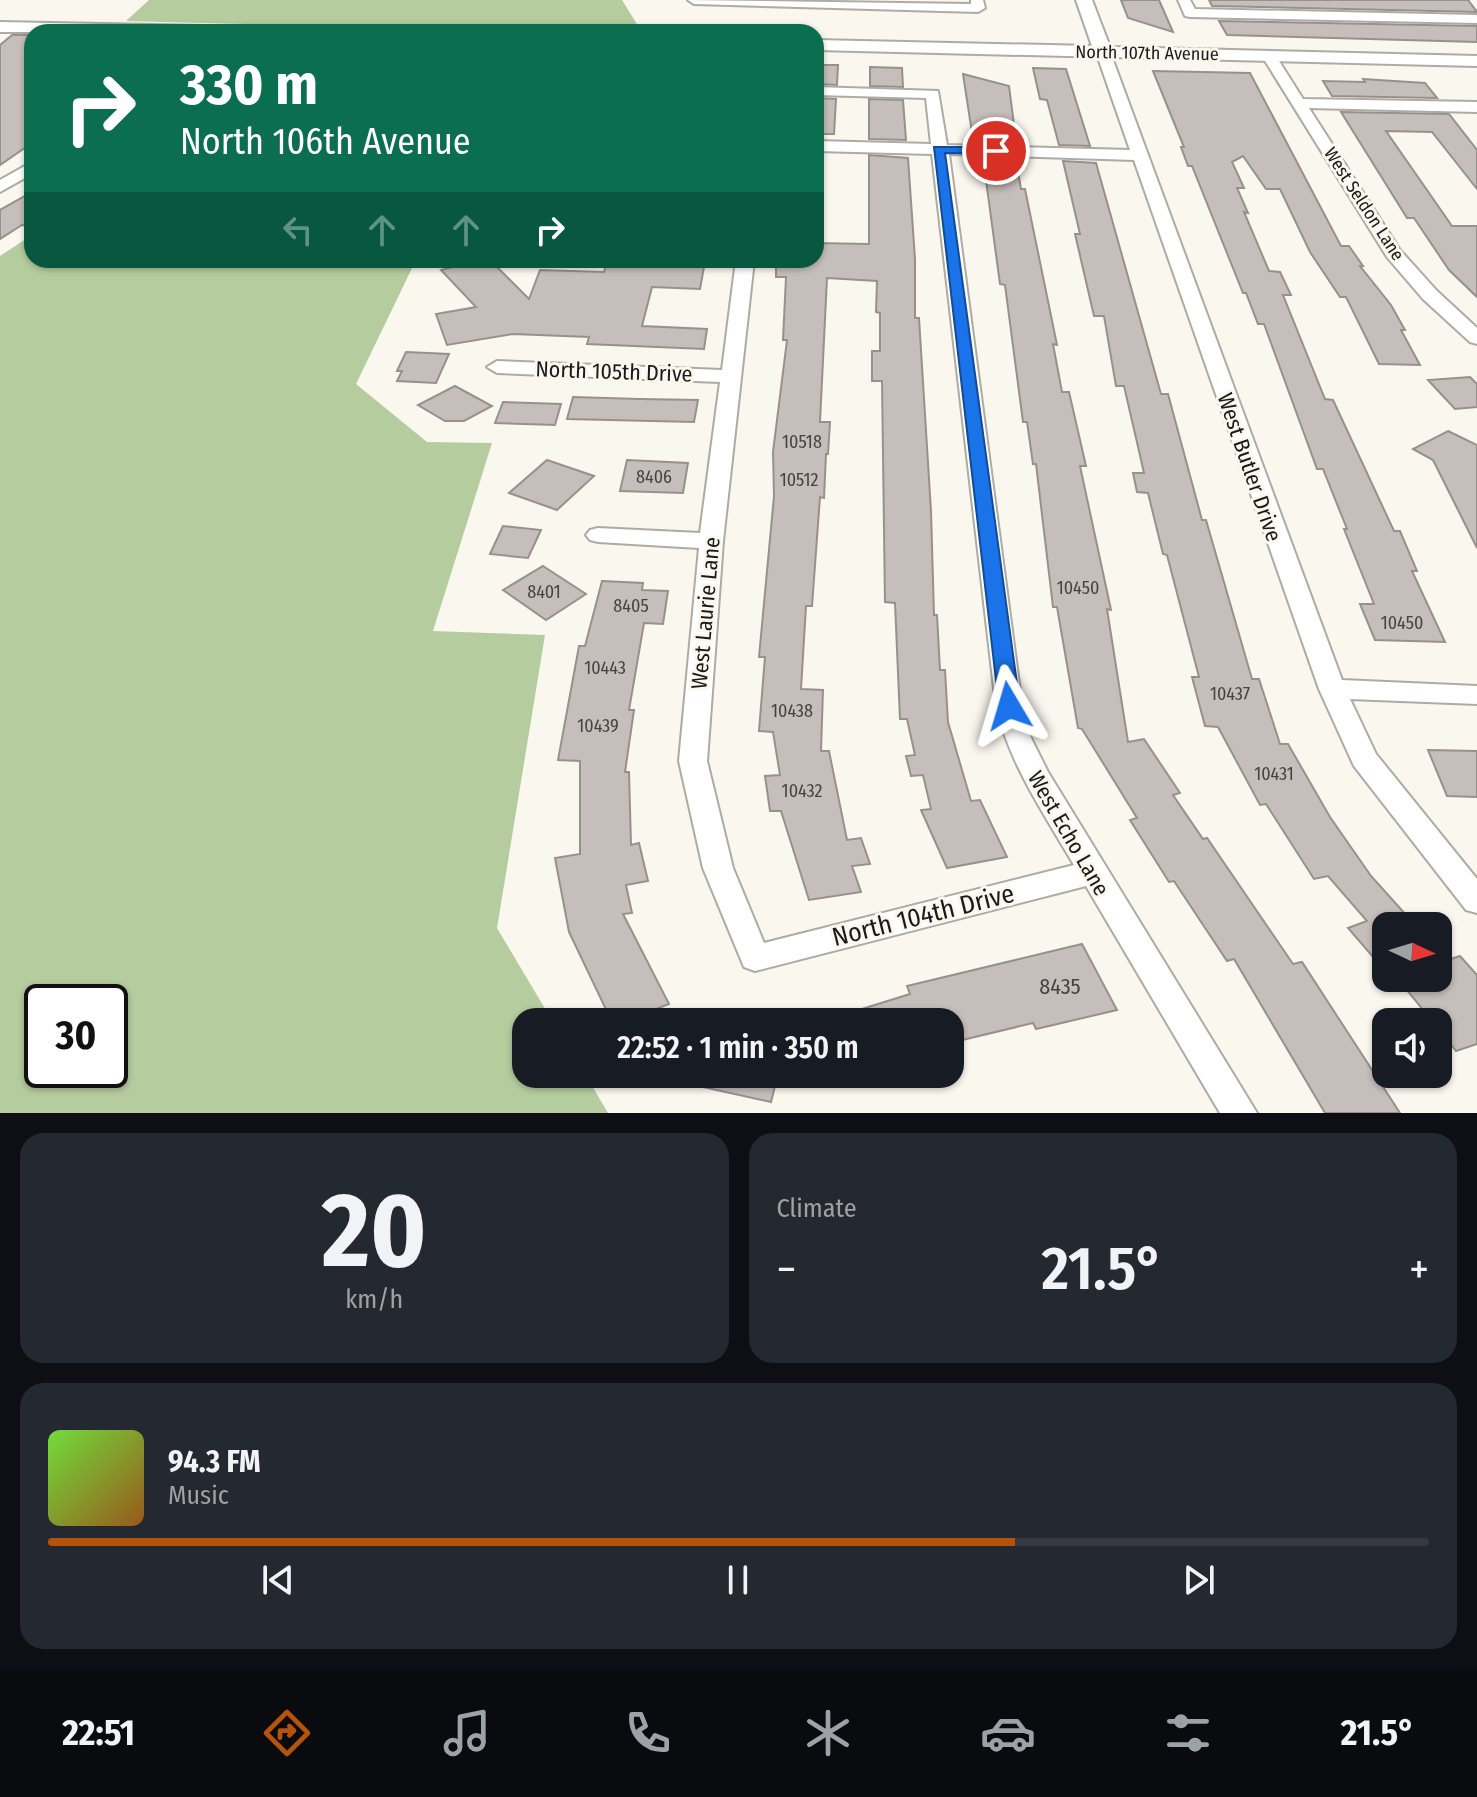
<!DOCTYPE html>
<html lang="en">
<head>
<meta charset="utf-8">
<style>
  :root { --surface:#171b24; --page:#242831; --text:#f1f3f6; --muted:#9ea1a6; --line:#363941; --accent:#b45309 }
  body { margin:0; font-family:"Fira Sans Condensed",sans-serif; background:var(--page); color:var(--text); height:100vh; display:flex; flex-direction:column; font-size:30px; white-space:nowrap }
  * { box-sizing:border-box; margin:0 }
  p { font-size:26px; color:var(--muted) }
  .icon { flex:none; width:44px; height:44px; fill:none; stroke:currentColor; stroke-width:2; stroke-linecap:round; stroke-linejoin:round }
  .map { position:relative; height:1113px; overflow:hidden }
  .sheet { display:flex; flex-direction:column; gap:20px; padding:20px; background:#0d0f14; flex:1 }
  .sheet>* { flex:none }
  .top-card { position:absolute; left:24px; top:24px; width:800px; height:244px; border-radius:24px; box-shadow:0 2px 6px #0004; background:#0b6e4f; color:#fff; overflow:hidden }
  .needle { width:52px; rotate:94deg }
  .tools { position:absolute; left:1372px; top:912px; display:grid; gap:16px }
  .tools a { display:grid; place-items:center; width:80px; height:80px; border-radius:16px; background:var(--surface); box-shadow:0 2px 6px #0004; font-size:40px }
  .speed { position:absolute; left:24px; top:984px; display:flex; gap:16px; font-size:40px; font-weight:700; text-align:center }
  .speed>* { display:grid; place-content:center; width:104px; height:104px; border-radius:50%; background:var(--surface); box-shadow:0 2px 6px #0004; line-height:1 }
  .speed .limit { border:4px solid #111; border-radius:12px; background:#fff; color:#111 }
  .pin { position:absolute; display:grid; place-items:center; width:68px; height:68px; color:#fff; margin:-34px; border:4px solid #fff; border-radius:50%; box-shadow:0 2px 8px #0007 }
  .me { position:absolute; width:88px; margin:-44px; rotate:353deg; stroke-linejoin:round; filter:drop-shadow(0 0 6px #0008) }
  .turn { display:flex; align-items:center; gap:28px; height:168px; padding:0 24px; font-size:36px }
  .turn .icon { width:104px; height:104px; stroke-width:2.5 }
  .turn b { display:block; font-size:56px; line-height:68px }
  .lanes { display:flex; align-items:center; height:76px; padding:0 24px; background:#0003; justify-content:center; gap:40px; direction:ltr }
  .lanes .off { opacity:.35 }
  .big { font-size:60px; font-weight:600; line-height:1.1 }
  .sheet .card { flex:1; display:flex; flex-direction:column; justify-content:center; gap:12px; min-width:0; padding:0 28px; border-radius:24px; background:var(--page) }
  .sheet .dial { align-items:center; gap:0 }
  .dial b { font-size:104px; line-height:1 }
  .song { display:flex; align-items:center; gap:24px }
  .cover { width:96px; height:96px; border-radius:12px; background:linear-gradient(135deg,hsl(100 70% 55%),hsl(30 70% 35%)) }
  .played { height:8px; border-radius:4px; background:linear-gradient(90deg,var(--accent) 70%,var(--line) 70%) }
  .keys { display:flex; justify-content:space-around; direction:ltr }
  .heat { display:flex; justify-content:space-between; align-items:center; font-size:44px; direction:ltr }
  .sheet .tiles { flex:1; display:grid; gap:20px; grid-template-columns:1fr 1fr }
  .card:last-child { grid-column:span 2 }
  .trip { position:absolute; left:512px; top:1008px; width:452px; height:80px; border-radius:24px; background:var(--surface); box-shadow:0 2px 6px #0004; font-weight:600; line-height:80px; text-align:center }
  .tabs { display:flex; height:128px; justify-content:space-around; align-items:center; background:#090b0e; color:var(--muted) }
  .tabs .icon { width:56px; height:56px }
  .tabs .active { color:var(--accent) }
  .tabs b { font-size:36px; color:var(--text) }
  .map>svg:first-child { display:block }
  .green { fill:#b5cc9f; fill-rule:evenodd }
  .building { fill:#c6beba; stroke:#98908d; stroke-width:2 }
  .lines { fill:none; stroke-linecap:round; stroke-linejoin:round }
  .minor-casing { stroke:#aeaba4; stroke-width:4 }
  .tertiary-casing { stroke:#aeaba4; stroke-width:4 }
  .minor { fill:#fff; fill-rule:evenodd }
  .tertiary { fill:#fff; fill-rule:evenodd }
  .route { fill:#1a73e8; stroke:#114b97; stroke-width:2 }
  .labels { text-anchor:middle; stroke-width:6; stroke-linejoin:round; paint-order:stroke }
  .far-street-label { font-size:18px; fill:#1b1a18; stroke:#faf7ef }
  .number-label { font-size:18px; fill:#464340 }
  .street-label { font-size:22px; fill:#1b1a18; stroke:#faf7ef }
  .near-number-label { font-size:22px; fill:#464340 }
  .near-street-label { font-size:26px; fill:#1b1a18; stroke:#faf7ef }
</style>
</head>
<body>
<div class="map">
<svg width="1477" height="1113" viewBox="0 0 1477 1113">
  <rect width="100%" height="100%" fill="#faf7ef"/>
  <g class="green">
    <path d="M149,0h473l18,29 -1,3h-61l-452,-11z"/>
    <path d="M32,235v25h384l-60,124 71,58 65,1 -59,188 112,4 -48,293 56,94h-27v52h59l23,39h-608v-857zM42,1002h68v68h-68z"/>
  </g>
  <g class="building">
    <path d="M1121,0h38l14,32 -45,-14z"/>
    <path d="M1209,0h259l9,12 -265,-6z"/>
    <path d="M1219,21l258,5v16l-250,-7z"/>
    <path d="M12,35h20v108l-32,22v-120z"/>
    <path d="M816,65h22l-1,20 -21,-1z"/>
    <path d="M870,67l32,1 1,19 -33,-1z"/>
    <path d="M1033,68l33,1 24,77 -31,-1 -12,-45 -7,-1z"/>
    <path d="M1153,71l97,2 91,173h8l14,20h-3l31,39 14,25h-4l19,35 -41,-1 -33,-67h-6l-30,-45 -30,-63h-14l-23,-33 -11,6 12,26h-7l11,25 -4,-1 25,59 11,1 11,23h-8l42,104 8,1 61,131h6l17,40h-5l33,71 -70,-2 -15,-36h14l-30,-75h3l-24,-60h-6l-53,-145h-6l-12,-31h-3l-51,-127h-4l-7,-19h3z"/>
    <path d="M963,74l46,12 7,54h-3v4l-32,-1 -2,-10h-7z"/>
    <path d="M1363,79l62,4 12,15 -105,-2 -9,-15 42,1z"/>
    <path d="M816,98l20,1 -2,35h-18z"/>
    <path d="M869,99l34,1 3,40 -37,-1z"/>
    <path d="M1341,112l108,2 28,36v39l-45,-57 -46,-1 66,95h25v71l-28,-27 -35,-52h-7z"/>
    <path d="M869,155l39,3 7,101v59h4l12,193 3,104h3l3,55h5l3,52 23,79 9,-1 27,57 -60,11 -26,-58 10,-1 -8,-34 -12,1 -5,-20 9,-1 -8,-36h-7l-5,-116 -10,-1 -3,-221h-10v-30h8v-38l-4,-1 1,-31 -50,-3 -7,144h10l-2,32h-2l-2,44 -4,-1 -8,109h-6l-5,83 22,1 -2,61h8l18,89 14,-2 9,26 -18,2 9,26 -52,8 -28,-89h-11l-5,-35 15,-1 -7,-43 -14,-1 6,-74h-6l15,-161 -1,-44 14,-112h-4l3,-63h-10v-17h40v-17l53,1z"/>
    <path d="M983,158l33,1 5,30h4l32,156 -4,-1 9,48h7l17,74h-6l31,144 -4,-1 21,133 16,-3 36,54 -7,2 30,44 4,-1 86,126 9,-2 98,151h-75l-91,-154 -7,2 -53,-80 -5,1 -39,-62 7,-2 -55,-89 -4,-1 -21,-121h-4l-17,-143h-3l-6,-42h-4l-18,-137 -5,-1z"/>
    <path d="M1063,161l33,2 65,231h7l34,126h4l46,159h7l21,65h8l42,73 41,59 45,50h-30v46l-38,-44 19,-7 -39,-45 -14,3 -48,-75 -6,1 -42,-78 -13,-1 -13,-49h7l-32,-122 -4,-1 -15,-61 -11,-1 -4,-19h11l-8,-35 -12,-52h-8l-12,-70h-10l-19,-82h5z"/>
    <path d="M32,192v34l-10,-1 -22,14v-29z"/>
    <path d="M479,260h11l39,39 11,-29 64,2 2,-7 98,2 -4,22 -48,-2 -10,39 65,3 -3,20 -117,-5 2,-7 -76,-3 -66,11 -11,-31 40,-7 -35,-37z"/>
    <path d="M406,352l43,2 -13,29 -39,-2 5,-10h-5z"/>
    <path d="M1470,377l7,7v23l-22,2 -27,-29z"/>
    <path d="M455,386l37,20 -28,15h-19l-27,-16z"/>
    <path d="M573,397l66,2 59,1 -4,22 -127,-3z"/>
    <path d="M503,402l58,2 -6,21 -60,-2z"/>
    <path d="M1448,431l29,14v103l-44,-88 -20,-11z"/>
    <path d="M547,460l47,16 -37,34 -48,-17z"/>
    <path d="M627,460l61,3 -5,30 -63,-2z"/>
    <path d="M503,526l38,4 -13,28 -38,-4z"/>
    <path d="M543,566l43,28 -40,26 -43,-30z"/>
    <path d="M602,581l41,2 -1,7 26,1 -5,33 -19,-1 -15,87h5l-9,62h4l2,73 8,-2 9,38 -22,4 6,28 -9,1 46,90 -46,18h-11l-43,-90 -14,-74 25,-4v-93l-22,-1 21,-114h6z"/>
    <path d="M1428,750l49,1v46l-30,-1z"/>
    <path d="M1082,944l35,66 -81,19 -3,-6 -83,20v-21h-116l-1,-4 77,-24 -3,-8z"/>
    <path d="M1460,956l17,19v69l-21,7 -18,-23v-6h-5l-36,-44h41v-15z"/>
    <path d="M681,1074h97l-7,28 -91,-20z"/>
  </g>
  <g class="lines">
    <defs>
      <g id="minor">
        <path d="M688,0l283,4v-4h12l2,8 -7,4 -284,-8z"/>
        <path d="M1178,0h12l5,9 282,6v8l-287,-6 -5,-1z"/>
        <path d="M1103,48l7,4 232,628 135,6v18l-127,-5 26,55 101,125v34l-11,-3 -112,-144 -35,-77 -185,-529 -185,-6 73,552 9,32 17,34 209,341h-37l-134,-227 -331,85 -11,-4 -41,-99 -24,-107 20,-213 -101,-6 -8,-2 -4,-5 4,-5 8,-2 102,5 20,-151 -223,-9 -10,-6 10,-6 225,9 14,-110h18l-31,281 -16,220 26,107 31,75 310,-78c-30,-51 -64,-100 -78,-159l-64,-552 -116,-3v-10l115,3 -5,-46 -110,-3v-8l122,4 9,54 183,5 -34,-98z"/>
        <path d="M1269,52l5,1 29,46 174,3v10l-168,-4 91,142 37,41 40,37v16l-7,-2 -47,-43 -36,-42 -125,-201z"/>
        <path d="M32,162v12l-32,18v-12z"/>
      </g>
      <g id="tertiary">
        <path d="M1076,0h16l18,47 367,9v10l-661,-16v-10l276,6z"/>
        <path d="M0,22l253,5 8,5h-261z"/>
      </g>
    </defs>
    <use href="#minor" class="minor-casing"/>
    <use href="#tertiary" class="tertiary-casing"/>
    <use href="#minor" class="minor"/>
    <use href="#tertiary" class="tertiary"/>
  </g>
  <path class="route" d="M934,147h62l6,4 -6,3 -51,-1 75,553 -3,5h-15l-3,-5z"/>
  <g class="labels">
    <g class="far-street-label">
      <text transform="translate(1147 53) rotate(1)" y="6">North 107th Avenue</text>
      <text transform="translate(1364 204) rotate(57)" y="6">West Seldon Lane</text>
    </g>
    <g class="number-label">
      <text x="802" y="448">10518</text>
      <text x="654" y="483">8406</text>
      <text x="799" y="486">10512</text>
      <text x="1078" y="594">10450</text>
      <text x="544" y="598">8401</text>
      <text x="631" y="612">8405</text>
      <text x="1402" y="629">10450</text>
      <text x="605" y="674">10443</text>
      <text x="1230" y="700">10437</text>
      <text x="792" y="717">10438</text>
      <text x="598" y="732">10439</text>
      <text x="1274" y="780">10431</text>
      <text x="802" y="797">10432</text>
    </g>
    <g class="street-label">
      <text transform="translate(614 371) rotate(2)" y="8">North 105th Drive</text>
      <text transform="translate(1250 467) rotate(71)" y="8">West Butler Drive</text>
      <text transform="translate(705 613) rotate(-85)" y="8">West Laurie Lane</text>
      <text transform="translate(1069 833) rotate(60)" y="8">West Echo Lane</text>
    </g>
    <g class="near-number-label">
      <text x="1060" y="994">8435</text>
    </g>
    <g class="near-street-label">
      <text transform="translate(923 915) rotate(-14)" y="9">North 104th Drive</text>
    </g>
  </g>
</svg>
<div class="tools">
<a><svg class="needle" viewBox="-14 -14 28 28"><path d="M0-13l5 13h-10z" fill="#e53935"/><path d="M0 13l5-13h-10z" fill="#9ea1a6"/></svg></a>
<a><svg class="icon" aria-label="sound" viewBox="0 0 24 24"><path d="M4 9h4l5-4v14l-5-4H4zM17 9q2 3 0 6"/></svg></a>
</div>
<div class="speed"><div class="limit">30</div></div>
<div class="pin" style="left:996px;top:151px;background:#d93025"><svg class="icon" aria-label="arrive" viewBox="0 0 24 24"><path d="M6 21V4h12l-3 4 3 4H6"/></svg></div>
<svg class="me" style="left:1009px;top:706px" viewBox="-20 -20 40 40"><path d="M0-17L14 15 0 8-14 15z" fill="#1a73e8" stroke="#fff" stroke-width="4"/></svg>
<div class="trip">22:52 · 1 min · 350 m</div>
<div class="top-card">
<div class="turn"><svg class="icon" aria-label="right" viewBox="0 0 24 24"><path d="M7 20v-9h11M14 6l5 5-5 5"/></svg><div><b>330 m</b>North 106th Avenue</div></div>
<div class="lanes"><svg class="icon off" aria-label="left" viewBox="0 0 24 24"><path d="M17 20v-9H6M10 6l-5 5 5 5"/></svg><svg class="icon off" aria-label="ahead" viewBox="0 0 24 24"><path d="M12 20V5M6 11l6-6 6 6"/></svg><svg class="icon off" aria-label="ahead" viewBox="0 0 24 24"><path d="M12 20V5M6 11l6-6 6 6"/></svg><svg class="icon" aria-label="right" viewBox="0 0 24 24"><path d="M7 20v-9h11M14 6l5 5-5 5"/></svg></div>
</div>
</div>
<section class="sheet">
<div class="tiles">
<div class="card dial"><b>20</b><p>km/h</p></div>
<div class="card"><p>Climate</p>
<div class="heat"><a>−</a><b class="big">21.5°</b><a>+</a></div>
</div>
<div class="card">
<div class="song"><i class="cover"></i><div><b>94.3 FM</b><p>Music</p></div></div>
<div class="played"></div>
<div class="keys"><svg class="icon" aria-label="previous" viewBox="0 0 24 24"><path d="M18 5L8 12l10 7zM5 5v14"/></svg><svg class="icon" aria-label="pause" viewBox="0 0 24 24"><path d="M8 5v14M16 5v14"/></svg><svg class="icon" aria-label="next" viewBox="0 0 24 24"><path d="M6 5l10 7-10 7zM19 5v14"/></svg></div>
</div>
</div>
</section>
<nav class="tabs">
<b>22:51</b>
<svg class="icon active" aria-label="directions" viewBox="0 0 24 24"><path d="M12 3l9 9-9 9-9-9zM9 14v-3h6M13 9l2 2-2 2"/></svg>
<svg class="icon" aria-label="music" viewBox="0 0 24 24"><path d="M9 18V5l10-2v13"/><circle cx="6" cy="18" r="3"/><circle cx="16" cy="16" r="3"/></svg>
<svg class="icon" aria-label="phone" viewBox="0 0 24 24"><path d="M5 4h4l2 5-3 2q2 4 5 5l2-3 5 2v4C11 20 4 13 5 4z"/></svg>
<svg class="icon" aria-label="climate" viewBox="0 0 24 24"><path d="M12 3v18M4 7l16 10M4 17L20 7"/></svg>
<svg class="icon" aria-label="car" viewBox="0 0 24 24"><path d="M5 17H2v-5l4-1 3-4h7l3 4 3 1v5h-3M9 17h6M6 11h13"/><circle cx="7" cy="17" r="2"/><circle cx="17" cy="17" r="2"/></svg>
<svg class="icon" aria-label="filters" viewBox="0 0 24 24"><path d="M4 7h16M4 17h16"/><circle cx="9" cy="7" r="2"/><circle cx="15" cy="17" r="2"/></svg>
<b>21.5°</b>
</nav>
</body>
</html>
